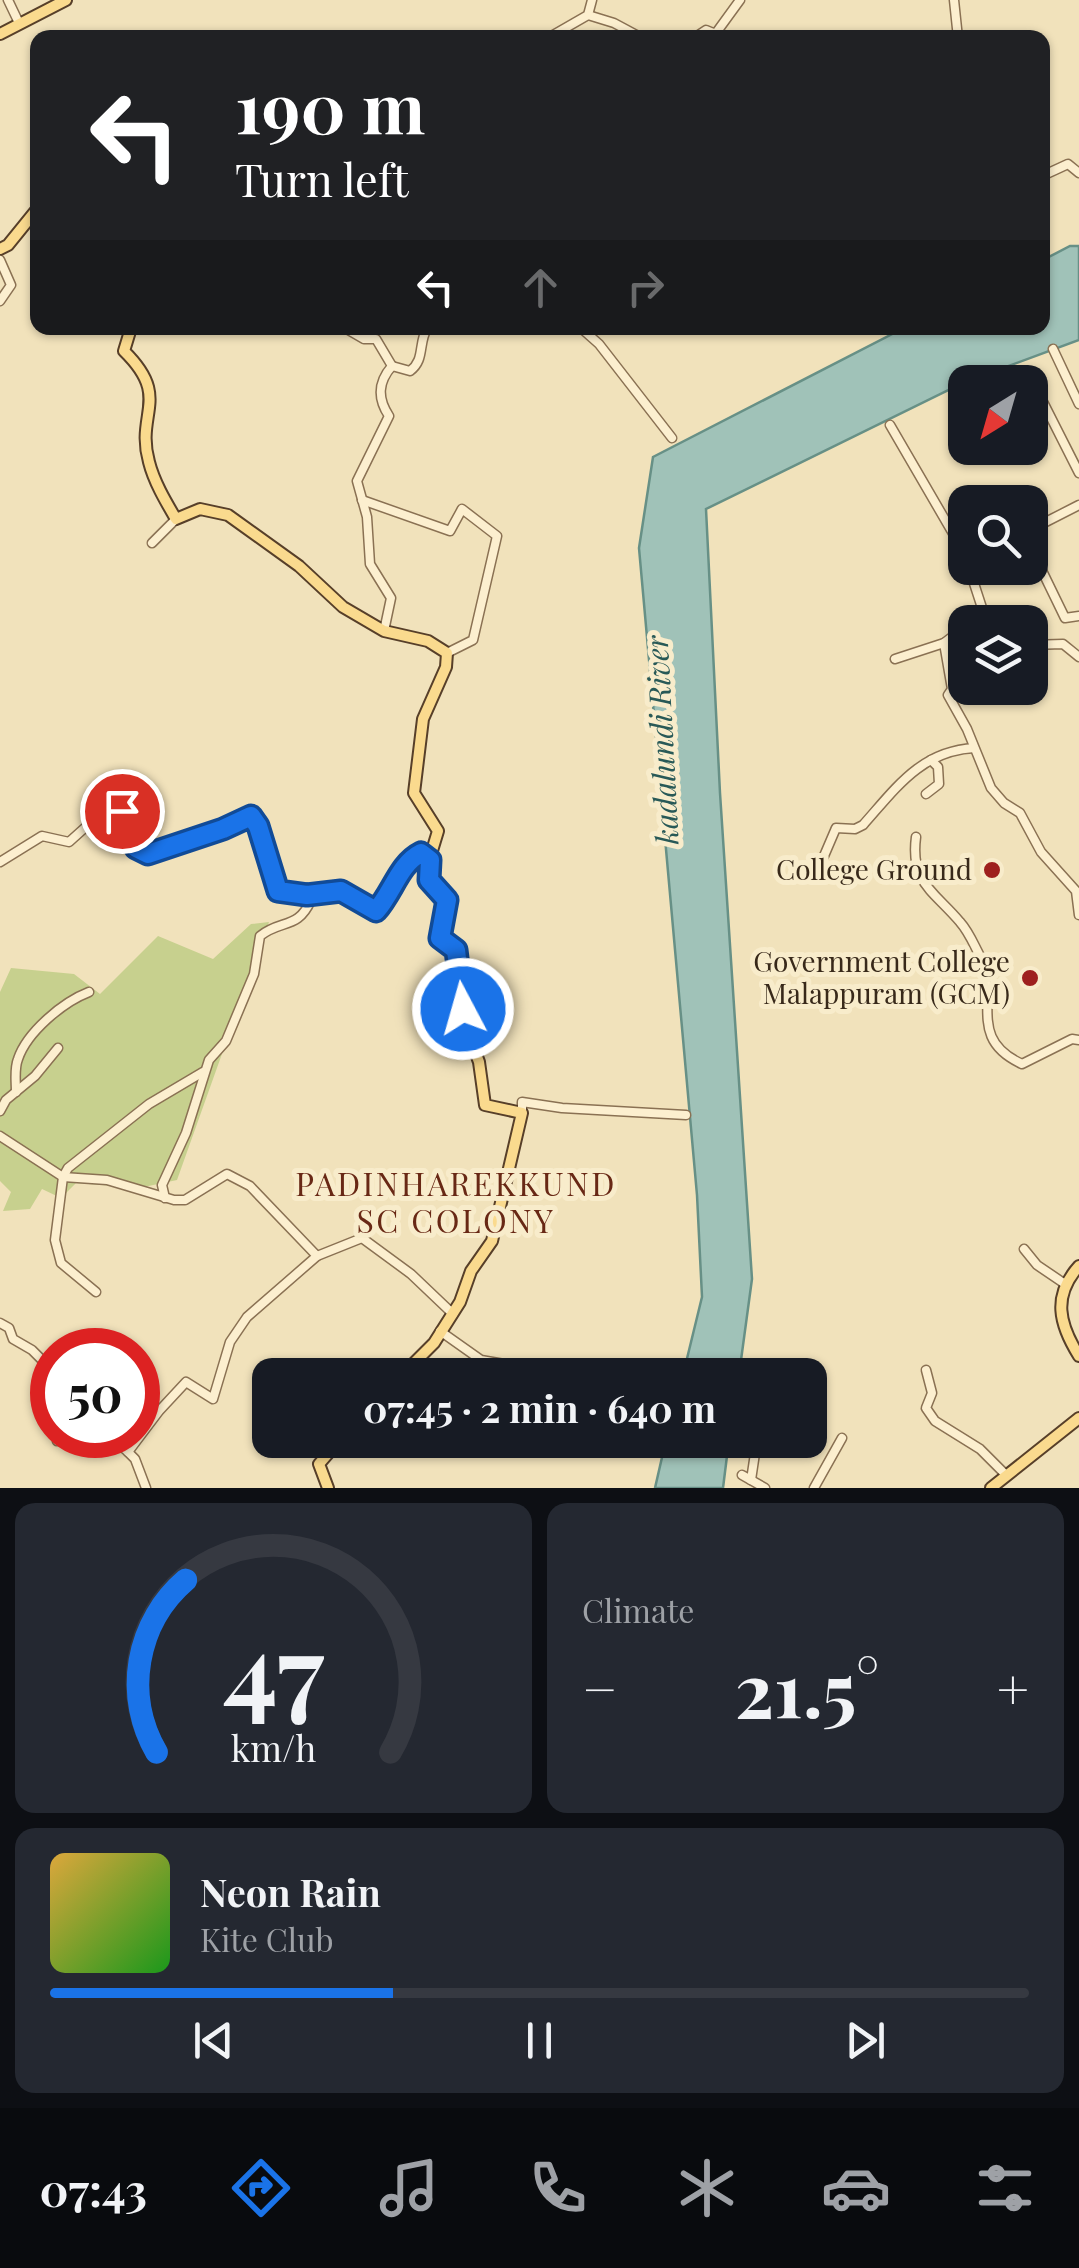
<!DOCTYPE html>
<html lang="en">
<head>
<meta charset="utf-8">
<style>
  :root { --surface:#171b24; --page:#242831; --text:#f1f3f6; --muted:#9ea1a6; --line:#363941; --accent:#1a73e8 }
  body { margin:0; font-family:"Playfair Display",serif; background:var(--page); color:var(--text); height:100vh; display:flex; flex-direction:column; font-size:38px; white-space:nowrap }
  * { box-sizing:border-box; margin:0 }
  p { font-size:32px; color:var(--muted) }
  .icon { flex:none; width:55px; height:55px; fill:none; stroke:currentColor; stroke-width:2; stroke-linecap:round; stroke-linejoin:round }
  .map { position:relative; height:1488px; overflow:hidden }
  .drawer { display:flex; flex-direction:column; gap:15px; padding:15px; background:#0d0f14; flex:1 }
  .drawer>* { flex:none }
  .guide { position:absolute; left:30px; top:30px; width:1020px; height:305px; border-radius:20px; box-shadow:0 2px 8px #0004; background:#202124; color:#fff; overflow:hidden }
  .needle { width:65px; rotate:217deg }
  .buttons { position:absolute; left:948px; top:365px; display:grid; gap:20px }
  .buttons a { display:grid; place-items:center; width:100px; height:100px; border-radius:20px; background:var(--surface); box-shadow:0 2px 8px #0004; font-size:50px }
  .speed { position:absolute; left:30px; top:1328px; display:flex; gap:20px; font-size:50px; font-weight:700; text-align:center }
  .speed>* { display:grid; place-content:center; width:130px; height:130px; border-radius:50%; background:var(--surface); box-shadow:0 2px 8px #0004; line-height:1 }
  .speed .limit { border:15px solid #d22; background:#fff; color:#111 }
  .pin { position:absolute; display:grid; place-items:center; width:85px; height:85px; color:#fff; margin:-42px; border:5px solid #fff; border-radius:50%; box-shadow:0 2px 10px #0007 }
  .me { position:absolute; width:110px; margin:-55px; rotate:354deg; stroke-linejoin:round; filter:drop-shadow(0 0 8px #0008) }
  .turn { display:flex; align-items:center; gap:35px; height:210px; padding:0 40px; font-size:45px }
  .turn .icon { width:130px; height:130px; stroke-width:2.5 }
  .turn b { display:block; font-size:70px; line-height:85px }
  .lanes { display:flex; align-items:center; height:95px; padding:0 40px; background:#0003; justify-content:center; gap:50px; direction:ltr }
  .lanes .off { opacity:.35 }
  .big { font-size:75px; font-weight:700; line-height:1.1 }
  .drawer .widget { flex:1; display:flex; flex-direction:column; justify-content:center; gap:15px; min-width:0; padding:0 35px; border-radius:20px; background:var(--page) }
  .drawer .dial { align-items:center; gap:0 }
  .dial svg { height:260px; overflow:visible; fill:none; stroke:var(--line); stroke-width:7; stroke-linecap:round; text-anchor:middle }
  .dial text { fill:var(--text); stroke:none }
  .song { display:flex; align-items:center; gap:30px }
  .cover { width:120px; height:120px; border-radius:15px; background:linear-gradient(135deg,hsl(40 70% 55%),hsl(120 70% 35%)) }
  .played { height:10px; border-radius:5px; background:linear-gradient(90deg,var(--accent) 35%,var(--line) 35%) }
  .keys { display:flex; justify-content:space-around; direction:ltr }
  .heat { display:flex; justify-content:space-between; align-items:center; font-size:55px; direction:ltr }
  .drawer .tiles { flex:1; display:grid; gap:15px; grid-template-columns:1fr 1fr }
  .widget:last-child { grid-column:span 2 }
  .trip { position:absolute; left:252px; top:1358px; width:575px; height:100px; border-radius:20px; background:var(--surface); box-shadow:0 2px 8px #0004; font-weight:700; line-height:100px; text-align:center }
  .menu { display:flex; height:160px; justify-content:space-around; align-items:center; background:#090b0e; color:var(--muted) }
  .menu .icon { width:70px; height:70px }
  .menu .on { color:var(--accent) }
  .menu b { font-size:45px; color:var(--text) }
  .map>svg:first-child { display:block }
  .green { fill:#c7d08e }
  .water { fill:#a0c2b8; stroke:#679086; stroke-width:2.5 }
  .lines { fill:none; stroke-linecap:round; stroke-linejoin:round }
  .stream { stroke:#679086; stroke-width:2.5 }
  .minor-casing { stroke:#8a7153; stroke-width:11 }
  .major-casing { stroke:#573f29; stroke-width:14 }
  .minor { stroke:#fcefcf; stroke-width:8 }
  .major { stroke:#fada8e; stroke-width:10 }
  .route-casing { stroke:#114b97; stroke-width:25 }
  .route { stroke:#1a73e8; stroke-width:18 }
  .poi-dot { fill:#9e201e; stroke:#f8eccb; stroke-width:4 }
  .labels { text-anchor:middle; stroke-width:10; stroke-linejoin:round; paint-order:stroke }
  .poi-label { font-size:28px; fill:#38291a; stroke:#f8eccb; text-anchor:end }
  .water-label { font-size:30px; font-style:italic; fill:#285957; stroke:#f8eccb }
  .quarter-label { font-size:32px; letter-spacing:2.5px; fill:#682815; stroke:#f8eccb }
</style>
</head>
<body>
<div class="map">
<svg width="1079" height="1488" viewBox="0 0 1079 1488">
  <rect width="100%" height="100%" fill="#f1e2bb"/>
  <path class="green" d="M269,922l-92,258 -38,8 -63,-5 -15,15 -19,-9 -12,20 -27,2 8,-19 -11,-11v-189l11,-24 63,6 26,20 58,-58 55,23 38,-35z"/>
  <g class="water">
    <path d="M1070,246h9v94l-114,42 -259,127 14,284 32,486 -13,96h-56l19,-78 -5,-102 -58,-647 14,-91 251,-129h138l1,-68z"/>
    <path d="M666,1440h63l-6,48h-68z"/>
  </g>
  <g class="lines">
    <path class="stream" d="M143,848l3,-5 53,-10 25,-9"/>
    <defs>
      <g id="minor">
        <path d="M8,0l11,23"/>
        <path d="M954,0l4,38"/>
        <path d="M588,15l26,8 28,15"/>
        <path d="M716,33l24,-33"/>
        <path d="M548,38l40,-23 4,-15"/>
        <path d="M694,38l12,-8 10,4"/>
        <path d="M1042,176l26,-12 11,9"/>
        <path d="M0,260l11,25 -11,16"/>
        <path d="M345,328l19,11h12l16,27c-14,16 -15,32 -3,50l-32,65 10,36 3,47 21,34 -7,33"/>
        <path d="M581,328l18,16 73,94"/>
        <path d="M1053,349l26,55"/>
        <path d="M392,366l18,5c15,-11 8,-27 17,-43"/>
        <path d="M1041,398l38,75"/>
        <path d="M890,425l75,129"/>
        <path d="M362,500l88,31 12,-22 35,27 -24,104 -26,13"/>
        <path d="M1030,530l49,-25"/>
        <path d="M152,543l24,-24"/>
        <path d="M1030,546l35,72 14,-2"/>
        <path d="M969,568l16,49 -12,5"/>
        <path d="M965,627l-21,16 8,46 -4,6 19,34 24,59 13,15 16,10 21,39 35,39 3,24"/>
        <path d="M1030,645l33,-1 16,13"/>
        <path d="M895,659l49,-16"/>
        <path d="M926,794l13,-10 -1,-17 -7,-7"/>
        <path d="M916,837c-6,46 18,54 44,85 9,10 14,23 20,34 20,44 -14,82 42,108l50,-25 7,1"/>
        <path d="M824,856l12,-28 19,1 8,-4c33,-37 58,-74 111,-77"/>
        <path d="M0,862l42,-26 27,6 29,-26 14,-8 10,3 10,18 4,18 12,7 75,-25 28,-13 6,10 21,65 29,4 34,-4 35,20c17,-19 23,-47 45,-58l9,7"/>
        <path d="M16,1092c0,-11 -2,-23 2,-33 9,-27 45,-57 71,-67"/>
        <path d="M0,1111l6,-11 29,-24 23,-28"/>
        <path d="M522,1113v-11l40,6 124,7"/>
        <path d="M0,1136l63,41 44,3 67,20h11l42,-26 23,12 67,70 45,-18 49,36 42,40"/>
        <path d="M165,1198l-3,-13 24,-52 23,-73 17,-19 28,-67 6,-38c21,-17 38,-6 51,-36l-4,-5"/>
        <path d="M1024,1249l13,16 28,19"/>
        <path d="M96,1292l-35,-29 -6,-23 8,-63 5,-9 81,-64 54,-32 -1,3"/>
        <path d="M0,1323l9,5 4,11 19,11 20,20"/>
        <path d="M440,1331l41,29 23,4"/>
        <path d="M926,1370l6,23 -6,15 9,13 45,28 26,26"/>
        <path d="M109,1435l19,17 31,-41 27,-29 27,17 17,-57 17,-25 70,-61"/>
        <path d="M57,1441l6,-6"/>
        <path d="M128,1452l7,7 11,29"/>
        <path d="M742,1475l23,13"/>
        <path d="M751,1480l6,-40"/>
        <path d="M814,1488l28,-50"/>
      </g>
      <g id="major">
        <path d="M0,34l66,-34"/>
        <path d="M0,249l8,-4 30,-37"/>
        <path d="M131,328l-7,23c48,47 11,62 25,111 5,20 17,40 27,57l24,-10 28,6 71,51 44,41 41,24 44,10 19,12 -1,14 -23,52 -9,74 24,38 -7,23 -2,25 18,21 -7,38 16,12 3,39 8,41 12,32 6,43 37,8 -30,128 -21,30 -11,31 -26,41 -32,32"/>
        <path d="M1079,1266c-27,30 -20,58 0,90"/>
        <path d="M328,1488l-9,-24 21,-24"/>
        <path d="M991,1488l88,-70"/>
      </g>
    </defs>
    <use href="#minor" class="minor-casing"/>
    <use href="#major" class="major-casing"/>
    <use href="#minor" class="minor"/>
    <use href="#major" class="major"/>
  </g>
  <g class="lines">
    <defs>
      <path id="route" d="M122,811l14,37 12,6 75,-25 28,-13 7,10 20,65 29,4 34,-4 35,20c17,-19 23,-47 45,-58l9,7 -1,20 18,20 -7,38 16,12 7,59"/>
    </defs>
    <use href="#route" class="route-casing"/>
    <use href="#route" class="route"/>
  </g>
  <g class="poi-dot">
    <circle cx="992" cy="870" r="10"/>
    <circle cx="1030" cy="978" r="10"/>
  </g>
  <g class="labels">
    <g class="poi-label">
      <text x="972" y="880">College Ground</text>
      <text x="1010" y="972">Government College<tspan x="1010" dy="32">Malappuram (GCM)</tspan></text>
    </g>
    <g class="water-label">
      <text transform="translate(663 740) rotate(-93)" y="10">kadalundi River</text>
    </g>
    <g class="quarter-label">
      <text x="456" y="1196">PADINHAREKKUND<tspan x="456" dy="37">SC COLONY</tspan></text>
    </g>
  </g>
</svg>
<div class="buttons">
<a><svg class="needle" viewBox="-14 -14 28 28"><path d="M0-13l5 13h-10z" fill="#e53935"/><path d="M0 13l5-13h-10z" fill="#9ea1a6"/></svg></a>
<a><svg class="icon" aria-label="search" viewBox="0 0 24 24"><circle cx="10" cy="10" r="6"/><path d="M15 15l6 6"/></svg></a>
<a><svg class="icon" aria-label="layers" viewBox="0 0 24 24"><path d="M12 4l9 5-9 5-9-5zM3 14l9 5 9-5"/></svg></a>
</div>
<div class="speed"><div class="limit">50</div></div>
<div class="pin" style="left:122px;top:811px;background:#d93025"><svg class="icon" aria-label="arrive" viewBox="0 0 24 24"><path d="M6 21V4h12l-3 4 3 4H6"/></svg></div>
<svg class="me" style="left:463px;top:1009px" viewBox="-20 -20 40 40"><circle r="17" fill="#1a73e8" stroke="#fff" stroke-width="3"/><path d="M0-11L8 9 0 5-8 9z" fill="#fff"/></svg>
<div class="trip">07:45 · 2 min · 640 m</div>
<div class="guide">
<div class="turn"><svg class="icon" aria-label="left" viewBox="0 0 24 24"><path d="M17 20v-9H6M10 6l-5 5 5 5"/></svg><div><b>190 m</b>Turn left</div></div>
<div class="lanes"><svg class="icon" aria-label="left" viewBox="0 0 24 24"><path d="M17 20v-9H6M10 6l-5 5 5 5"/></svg><svg class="icon off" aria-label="ahead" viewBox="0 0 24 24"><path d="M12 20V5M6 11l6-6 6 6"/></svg><svg class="icon off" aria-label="right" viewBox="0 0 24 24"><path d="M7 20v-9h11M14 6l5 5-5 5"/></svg></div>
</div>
</div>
<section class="drawer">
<div class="tiles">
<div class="widget dial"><svg viewBox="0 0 100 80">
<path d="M14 69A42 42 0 1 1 86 69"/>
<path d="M14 69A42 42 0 0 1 23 16" stroke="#1a73e8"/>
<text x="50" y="56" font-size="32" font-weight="700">47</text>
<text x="50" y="72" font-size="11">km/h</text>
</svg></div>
<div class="widget"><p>Climate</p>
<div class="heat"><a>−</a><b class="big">21.5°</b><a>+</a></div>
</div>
<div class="widget">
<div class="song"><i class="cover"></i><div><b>Neon Rain</b><p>Kite Club</p></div></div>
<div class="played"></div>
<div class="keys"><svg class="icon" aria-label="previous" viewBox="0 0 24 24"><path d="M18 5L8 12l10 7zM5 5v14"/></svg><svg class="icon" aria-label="pause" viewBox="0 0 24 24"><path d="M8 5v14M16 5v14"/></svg><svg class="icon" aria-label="next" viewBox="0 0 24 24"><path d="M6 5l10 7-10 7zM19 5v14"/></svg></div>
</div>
</div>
</section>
<nav class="menu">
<b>07:43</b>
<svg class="icon on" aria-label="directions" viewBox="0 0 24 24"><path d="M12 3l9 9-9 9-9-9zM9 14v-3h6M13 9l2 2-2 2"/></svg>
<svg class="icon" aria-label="music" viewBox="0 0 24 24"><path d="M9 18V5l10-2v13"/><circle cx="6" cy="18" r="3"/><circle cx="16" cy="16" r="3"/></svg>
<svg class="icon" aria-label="phone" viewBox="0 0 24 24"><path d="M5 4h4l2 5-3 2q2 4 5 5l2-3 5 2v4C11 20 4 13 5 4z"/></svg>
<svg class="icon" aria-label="climate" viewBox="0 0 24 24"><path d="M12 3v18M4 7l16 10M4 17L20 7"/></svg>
<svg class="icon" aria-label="car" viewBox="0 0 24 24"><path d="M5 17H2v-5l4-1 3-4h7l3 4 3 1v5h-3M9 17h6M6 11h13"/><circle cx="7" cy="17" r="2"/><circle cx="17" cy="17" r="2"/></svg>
<svg class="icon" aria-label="filters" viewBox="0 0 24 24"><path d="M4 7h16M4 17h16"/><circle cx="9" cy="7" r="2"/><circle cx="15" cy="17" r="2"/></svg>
</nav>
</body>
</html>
